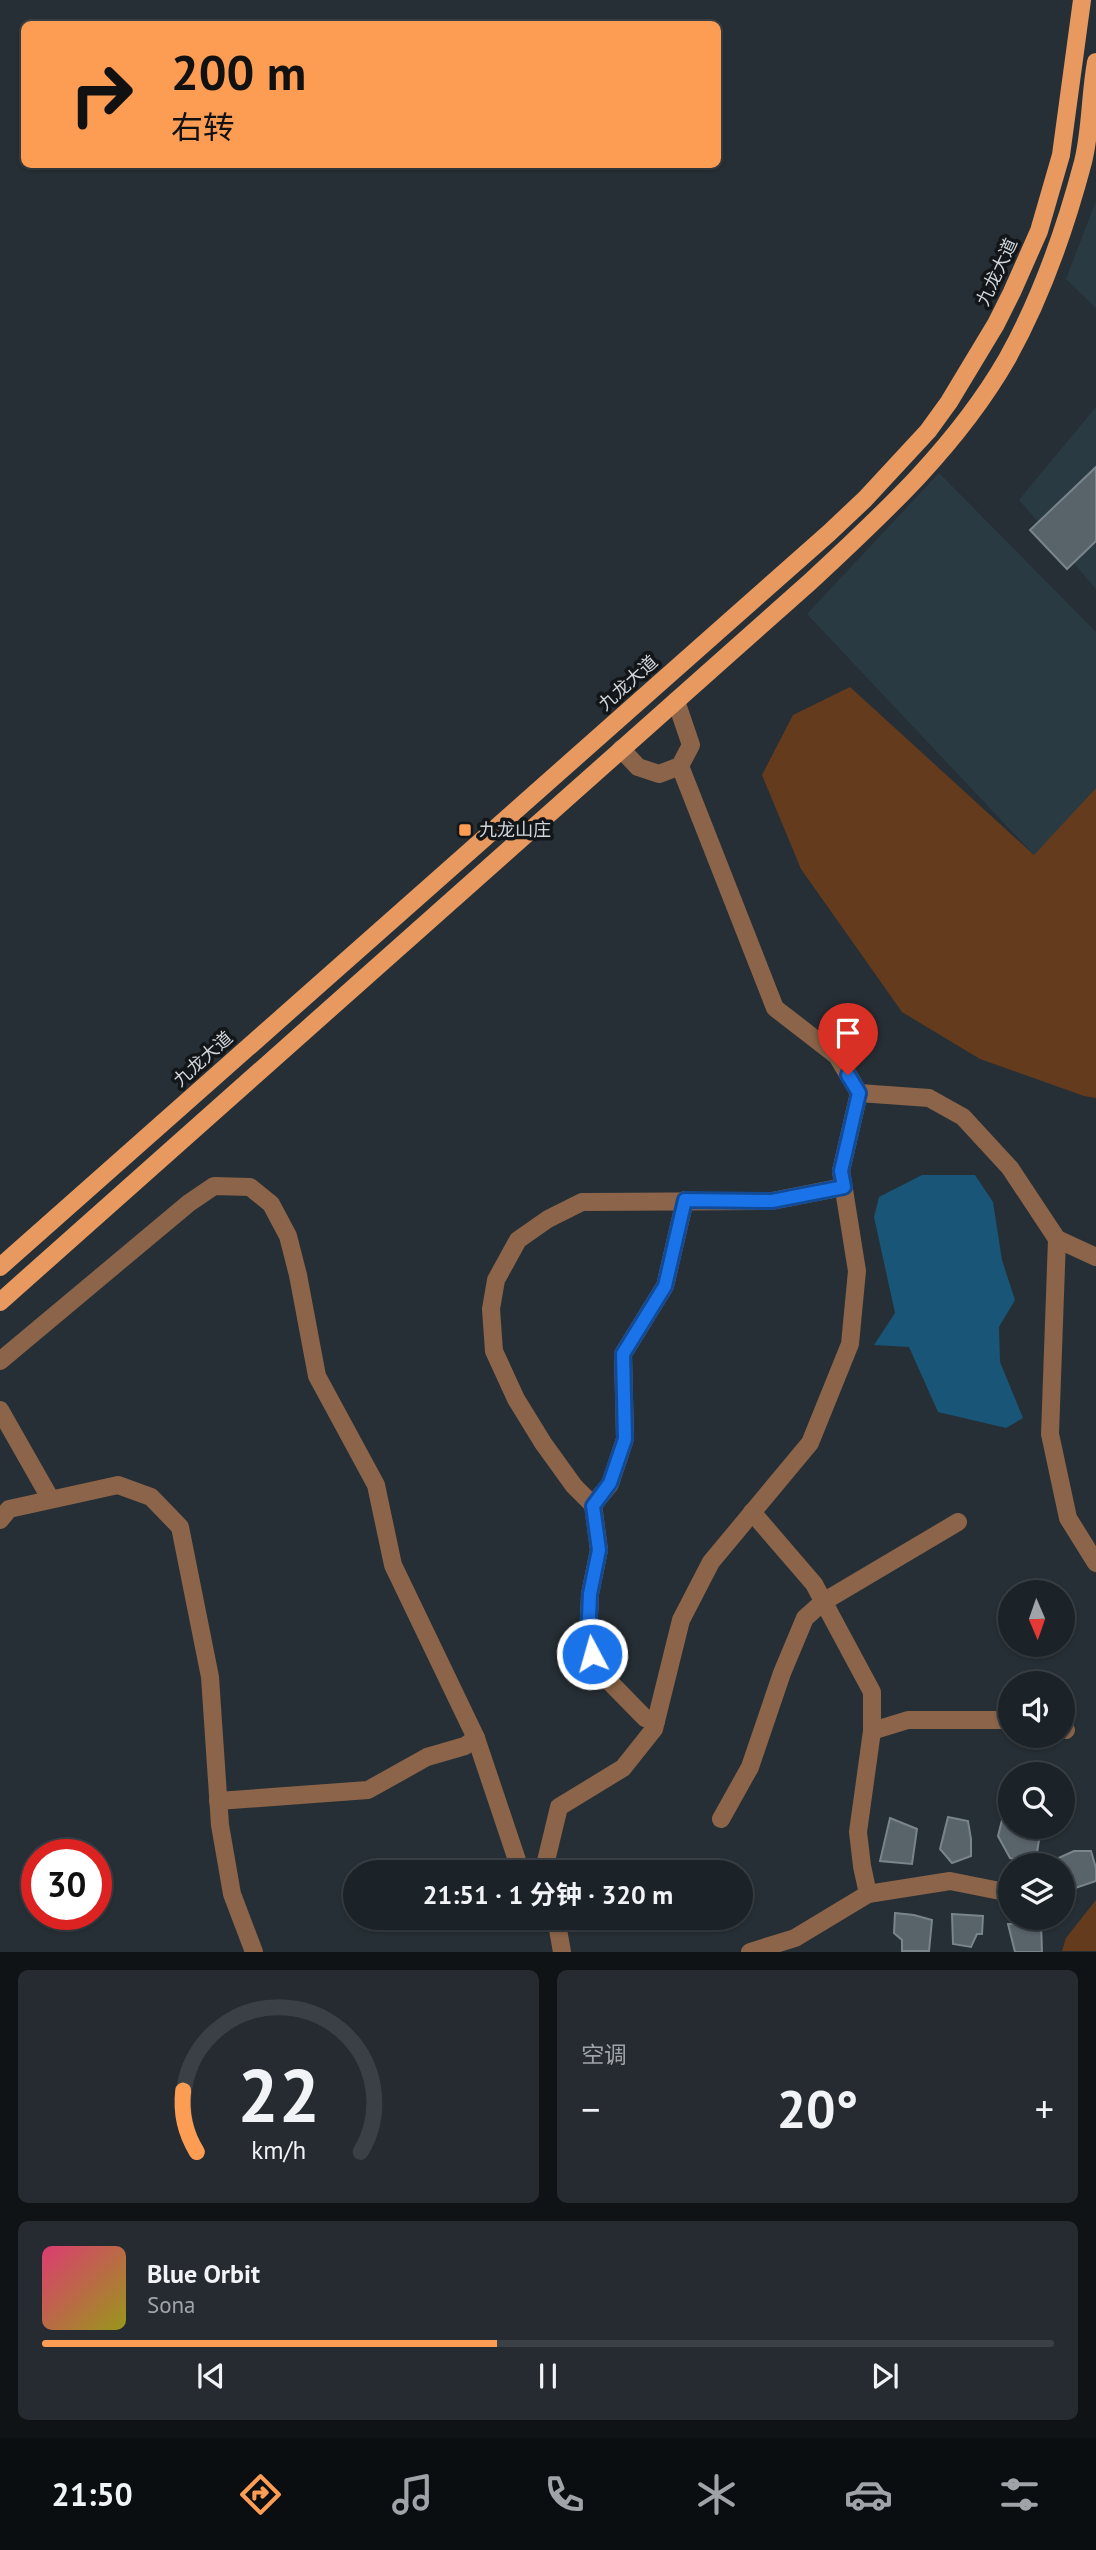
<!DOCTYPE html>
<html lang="zh">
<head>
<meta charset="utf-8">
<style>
  :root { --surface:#1c2328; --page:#252b30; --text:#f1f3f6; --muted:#a0a4a8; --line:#3a4045; --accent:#fc9d53 }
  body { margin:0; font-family:"PT Sans","Noto Sans SC",sans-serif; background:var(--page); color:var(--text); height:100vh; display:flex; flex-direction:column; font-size:26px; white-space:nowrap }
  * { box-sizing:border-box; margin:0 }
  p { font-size:23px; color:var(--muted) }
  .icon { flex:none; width:38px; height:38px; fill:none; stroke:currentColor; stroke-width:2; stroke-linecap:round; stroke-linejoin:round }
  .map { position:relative; height:1952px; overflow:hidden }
  .side { display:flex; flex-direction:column; gap:18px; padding:18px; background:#0f1316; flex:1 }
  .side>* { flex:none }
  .top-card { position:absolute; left:21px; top:21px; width:700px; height:147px; border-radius:10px; box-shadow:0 2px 5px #0004,0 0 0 2px var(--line); background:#fc9d53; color:#111; overflow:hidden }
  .needle { width:46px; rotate:178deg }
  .tools { position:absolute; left:998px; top:1580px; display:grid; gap:14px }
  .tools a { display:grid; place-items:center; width:77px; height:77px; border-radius:50%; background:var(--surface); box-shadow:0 2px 5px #0004,0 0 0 2px var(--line); font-size:35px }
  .speed { position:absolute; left:21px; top:1839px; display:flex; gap:14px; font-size:35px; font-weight:700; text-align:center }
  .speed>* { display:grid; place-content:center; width:91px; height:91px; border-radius:50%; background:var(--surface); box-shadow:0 2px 5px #0004,0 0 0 2px var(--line); line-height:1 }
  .speed .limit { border:10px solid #d22; background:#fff; color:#111 }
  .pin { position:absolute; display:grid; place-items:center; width:60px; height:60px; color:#fff; margin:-72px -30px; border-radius:50% 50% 50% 0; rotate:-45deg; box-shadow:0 0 7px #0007 }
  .pin .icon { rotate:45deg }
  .me { position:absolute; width:77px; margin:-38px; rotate:354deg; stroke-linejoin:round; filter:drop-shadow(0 0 5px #0008) }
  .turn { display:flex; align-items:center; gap:24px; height:147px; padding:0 35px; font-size:32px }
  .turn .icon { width:91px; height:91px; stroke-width:2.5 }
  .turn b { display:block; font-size:49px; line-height:60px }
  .big { font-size:52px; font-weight:700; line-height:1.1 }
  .side .tile { flex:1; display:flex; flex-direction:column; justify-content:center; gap:10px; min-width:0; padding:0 24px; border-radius:10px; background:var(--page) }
  .side .dial { align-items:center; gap:0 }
  .dial svg { height:182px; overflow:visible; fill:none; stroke:var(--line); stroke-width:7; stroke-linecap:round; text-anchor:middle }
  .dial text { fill:var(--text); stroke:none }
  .song { display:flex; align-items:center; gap:21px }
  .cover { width:84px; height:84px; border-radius:10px; background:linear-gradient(135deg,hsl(340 70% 55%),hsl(60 70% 35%)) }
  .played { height:7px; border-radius:4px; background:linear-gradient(90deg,var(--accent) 45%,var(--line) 45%) }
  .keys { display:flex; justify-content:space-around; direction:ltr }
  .heat { display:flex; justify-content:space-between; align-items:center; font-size:38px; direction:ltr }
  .side .tiles { flex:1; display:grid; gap:18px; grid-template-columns:1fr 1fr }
  .tile:last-child { grid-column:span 2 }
  .trip { position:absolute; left:343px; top:1860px; width:410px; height:70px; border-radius:35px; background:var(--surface); box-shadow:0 2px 5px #0004,0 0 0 2px var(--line); font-weight:700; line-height:70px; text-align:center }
  .tab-bar { display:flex; height:112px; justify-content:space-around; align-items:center; background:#0b0e10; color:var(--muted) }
  .tab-bar .icon { width:49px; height:49px }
  .tab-bar .selected { color:var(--accent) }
  .tab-bar b { font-size:32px; color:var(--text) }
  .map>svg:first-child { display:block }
  .built { fill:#2a3a43 }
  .green { fill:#643c1d }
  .water { fill:#195576 }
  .building { fill:#59636a; stroke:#79848b; stroke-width:2 }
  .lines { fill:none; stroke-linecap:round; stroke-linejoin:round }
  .minor { stroke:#8b6449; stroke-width:18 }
  .major { stroke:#e7995f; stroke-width:18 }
  .route-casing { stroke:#114b97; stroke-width:18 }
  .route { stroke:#1a73e8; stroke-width:12 }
  .poi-dot { fill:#fc9d53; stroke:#121619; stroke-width:2.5 }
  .labels { text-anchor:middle; stroke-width:7; stroke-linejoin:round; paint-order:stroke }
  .street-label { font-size:18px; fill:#d0d6da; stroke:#121619 }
  .poi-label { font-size:18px; fill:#d0d6da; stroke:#121619; text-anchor:start }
</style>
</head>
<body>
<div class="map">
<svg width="1096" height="1952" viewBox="0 0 1096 1952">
  <rect width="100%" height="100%" fill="#262f35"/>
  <g class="built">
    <path d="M1096,201v107l-30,-29z"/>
    <path d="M1096,407v182l-77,-89z"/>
    <path d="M939,473l157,159v156l-61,68 -228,-242z"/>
  </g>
  <g class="green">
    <path d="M850,687l184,168 62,-67v310l-12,-2 -104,-37 -78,-47 -101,-143 -39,-94 31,-60z"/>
    <path d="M1096,1900v51h-34l4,-13z"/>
  </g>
  <path class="water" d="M922,1175h53l18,27 9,58 13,40 -16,27 1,35 23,56 -17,10 -68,-16 -29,-65 -35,-2 21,-32 -21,-96 5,-20z"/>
  <g class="building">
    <path d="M1096,467v74l-29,28 -37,-39z"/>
    <path d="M1003,1816l7,1v10h31l-4,26 -13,10 -14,-5 -12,-22z"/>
    <path d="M948,1817l20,4 3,18v17l-19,7 -12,-14z"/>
    <path d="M890,1818l27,11 -5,35 -32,-3z"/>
    <path d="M1074,1851h17l5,17v13l-32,11 -2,-26h-5l-1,-7z"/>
    <path d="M895,1913l19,2 18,5 -3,31h-27v-11l-8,-7z"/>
    <path d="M952,1914l31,2 -1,18h-5l-6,13 -18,-3z"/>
    <path d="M1041,1923l1,29h-27l-7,-28z"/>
  </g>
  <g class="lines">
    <g class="minor">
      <path d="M621,749l17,18 21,7 21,-8 11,-21 -15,-44"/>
      <path d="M680,766l95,242 62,48 22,37 70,5 34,19 47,51 47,71 -7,195 18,84 28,45"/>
      <path d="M1057,1239l39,18"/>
      <path d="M0,1361l189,-158 25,-17 36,1 21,17 17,32 10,39 19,101 59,109 17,80 83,173 45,134"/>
      <path d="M0,1410l50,88"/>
      <path d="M593,1505l17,-21 15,-45 -2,-85 42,-68 20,-86"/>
      <path d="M752,1512l62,72 58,108v39l-14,101 4,34 6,28"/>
      <path d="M0,1520l9,-11 109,-24 33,12 29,30 30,150 10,148 12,69 22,58"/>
      <path d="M656,1721l-11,-3 -48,-49 -9,-31 2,-44 9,-44 -6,-45 -19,-19 -31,-43 -27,-44 -22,-48 -3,-42 5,-29 22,-40 30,-21 34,-17 190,-1 71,-14"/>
      <path d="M1062,1729l4,1"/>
      <path d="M872,1731l36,-11h102"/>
      <path d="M218,1801l150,-11 59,-33 38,-11 11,-8"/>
      <path d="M721,1819l29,-52 32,-94 23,-55 18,-16 135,-80"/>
      <path d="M548,1872l-2,-11 13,-54 64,-39 31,-39 27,-109 30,-58 99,-119 40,-99 7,-73 -16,-100 18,-78"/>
      <path d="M556,1918l6,34"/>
      <path d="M750,1952l45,-14 73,-44 82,-13 60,12"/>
    </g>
    <g class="major">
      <path d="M0,1267l829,-734 36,-34 63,-68 21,-29 47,-78 16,-32 27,-61 22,-76 21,-155"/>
      <path d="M0,1302l811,-721c72,-67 146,-135 196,-222 34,-61 58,-129 76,-197 8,-32 7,-67 13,-100"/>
    </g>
  </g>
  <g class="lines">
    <defs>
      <path id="route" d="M592,1654l-4,-15 2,-45 9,-44 -6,-44 17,-23 15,-44 -2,-85 42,-68 20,-86 87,1 72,-14 -3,-16 18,-78 -11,-18"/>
    </defs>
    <use href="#route" class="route-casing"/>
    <use href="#route" class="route"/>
  </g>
  <rect class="poi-dot" x="458" y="823" width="14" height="14" rx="3.5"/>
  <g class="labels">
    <g class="street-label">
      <text transform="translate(997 272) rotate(-65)" y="6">九龙大道</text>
      <text transform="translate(628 683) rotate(-42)" y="6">九龙大道</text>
      <text transform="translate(203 1059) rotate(-42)" y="6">九龙大道</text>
    </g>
    <g class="poi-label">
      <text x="479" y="836">九龙山庄</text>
    </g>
  </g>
</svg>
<div class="tools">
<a><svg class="needle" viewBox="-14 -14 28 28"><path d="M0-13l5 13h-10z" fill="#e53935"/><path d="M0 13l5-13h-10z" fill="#a0a4a8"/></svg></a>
<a><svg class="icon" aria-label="sound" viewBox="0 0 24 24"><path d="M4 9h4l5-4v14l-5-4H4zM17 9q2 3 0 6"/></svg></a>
<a><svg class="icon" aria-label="search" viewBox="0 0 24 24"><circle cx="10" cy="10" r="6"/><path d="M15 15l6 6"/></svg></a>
<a><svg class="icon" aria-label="layers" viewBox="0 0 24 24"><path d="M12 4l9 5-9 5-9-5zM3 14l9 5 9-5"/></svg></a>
</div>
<div class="speed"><div class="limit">30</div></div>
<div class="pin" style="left:848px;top:1075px;background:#d93025"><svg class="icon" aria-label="arrive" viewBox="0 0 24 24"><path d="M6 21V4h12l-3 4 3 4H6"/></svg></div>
<svg class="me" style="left:592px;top:1654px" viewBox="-20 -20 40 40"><circle r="17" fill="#1a73e8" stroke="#fff" stroke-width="3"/><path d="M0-11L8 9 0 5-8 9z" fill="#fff"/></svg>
<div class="trip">21:51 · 1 分钟 · 320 m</div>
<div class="top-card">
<div class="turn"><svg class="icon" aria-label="right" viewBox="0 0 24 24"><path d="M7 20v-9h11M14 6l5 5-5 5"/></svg><div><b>200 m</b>右转</div></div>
</div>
</div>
<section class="side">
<div class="tiles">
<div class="tile dial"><svg viewBox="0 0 100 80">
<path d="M14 69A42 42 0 1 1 86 69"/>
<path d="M14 69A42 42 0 0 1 8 42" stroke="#fc9d53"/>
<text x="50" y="56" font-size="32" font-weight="700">22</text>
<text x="50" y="72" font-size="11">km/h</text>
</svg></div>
<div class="tile"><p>空调</p>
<div class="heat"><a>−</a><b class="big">20°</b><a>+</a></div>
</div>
<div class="tile">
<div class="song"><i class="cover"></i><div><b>Blue Orbit</b><p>Sona</p></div></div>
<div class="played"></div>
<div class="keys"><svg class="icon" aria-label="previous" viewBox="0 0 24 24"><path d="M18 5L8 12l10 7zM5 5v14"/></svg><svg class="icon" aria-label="pause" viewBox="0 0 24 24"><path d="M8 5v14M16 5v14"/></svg><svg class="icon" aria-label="next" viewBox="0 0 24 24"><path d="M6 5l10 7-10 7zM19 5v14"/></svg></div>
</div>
</div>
</section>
<nav class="tab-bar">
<b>21:50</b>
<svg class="icon selected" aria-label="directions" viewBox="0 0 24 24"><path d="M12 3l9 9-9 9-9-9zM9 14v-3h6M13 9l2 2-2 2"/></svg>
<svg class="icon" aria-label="music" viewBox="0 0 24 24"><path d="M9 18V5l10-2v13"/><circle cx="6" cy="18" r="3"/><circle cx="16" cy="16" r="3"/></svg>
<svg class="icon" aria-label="phone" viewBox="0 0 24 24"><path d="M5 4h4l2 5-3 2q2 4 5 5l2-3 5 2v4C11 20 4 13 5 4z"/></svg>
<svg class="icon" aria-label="climate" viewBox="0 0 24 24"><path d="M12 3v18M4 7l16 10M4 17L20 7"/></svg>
<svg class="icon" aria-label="car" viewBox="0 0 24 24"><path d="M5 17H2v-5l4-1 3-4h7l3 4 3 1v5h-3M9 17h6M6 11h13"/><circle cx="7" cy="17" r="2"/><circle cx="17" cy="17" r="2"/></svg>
<svg class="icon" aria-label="filters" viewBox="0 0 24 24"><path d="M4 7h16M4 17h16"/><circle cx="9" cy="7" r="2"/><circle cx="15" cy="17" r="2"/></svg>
</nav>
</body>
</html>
